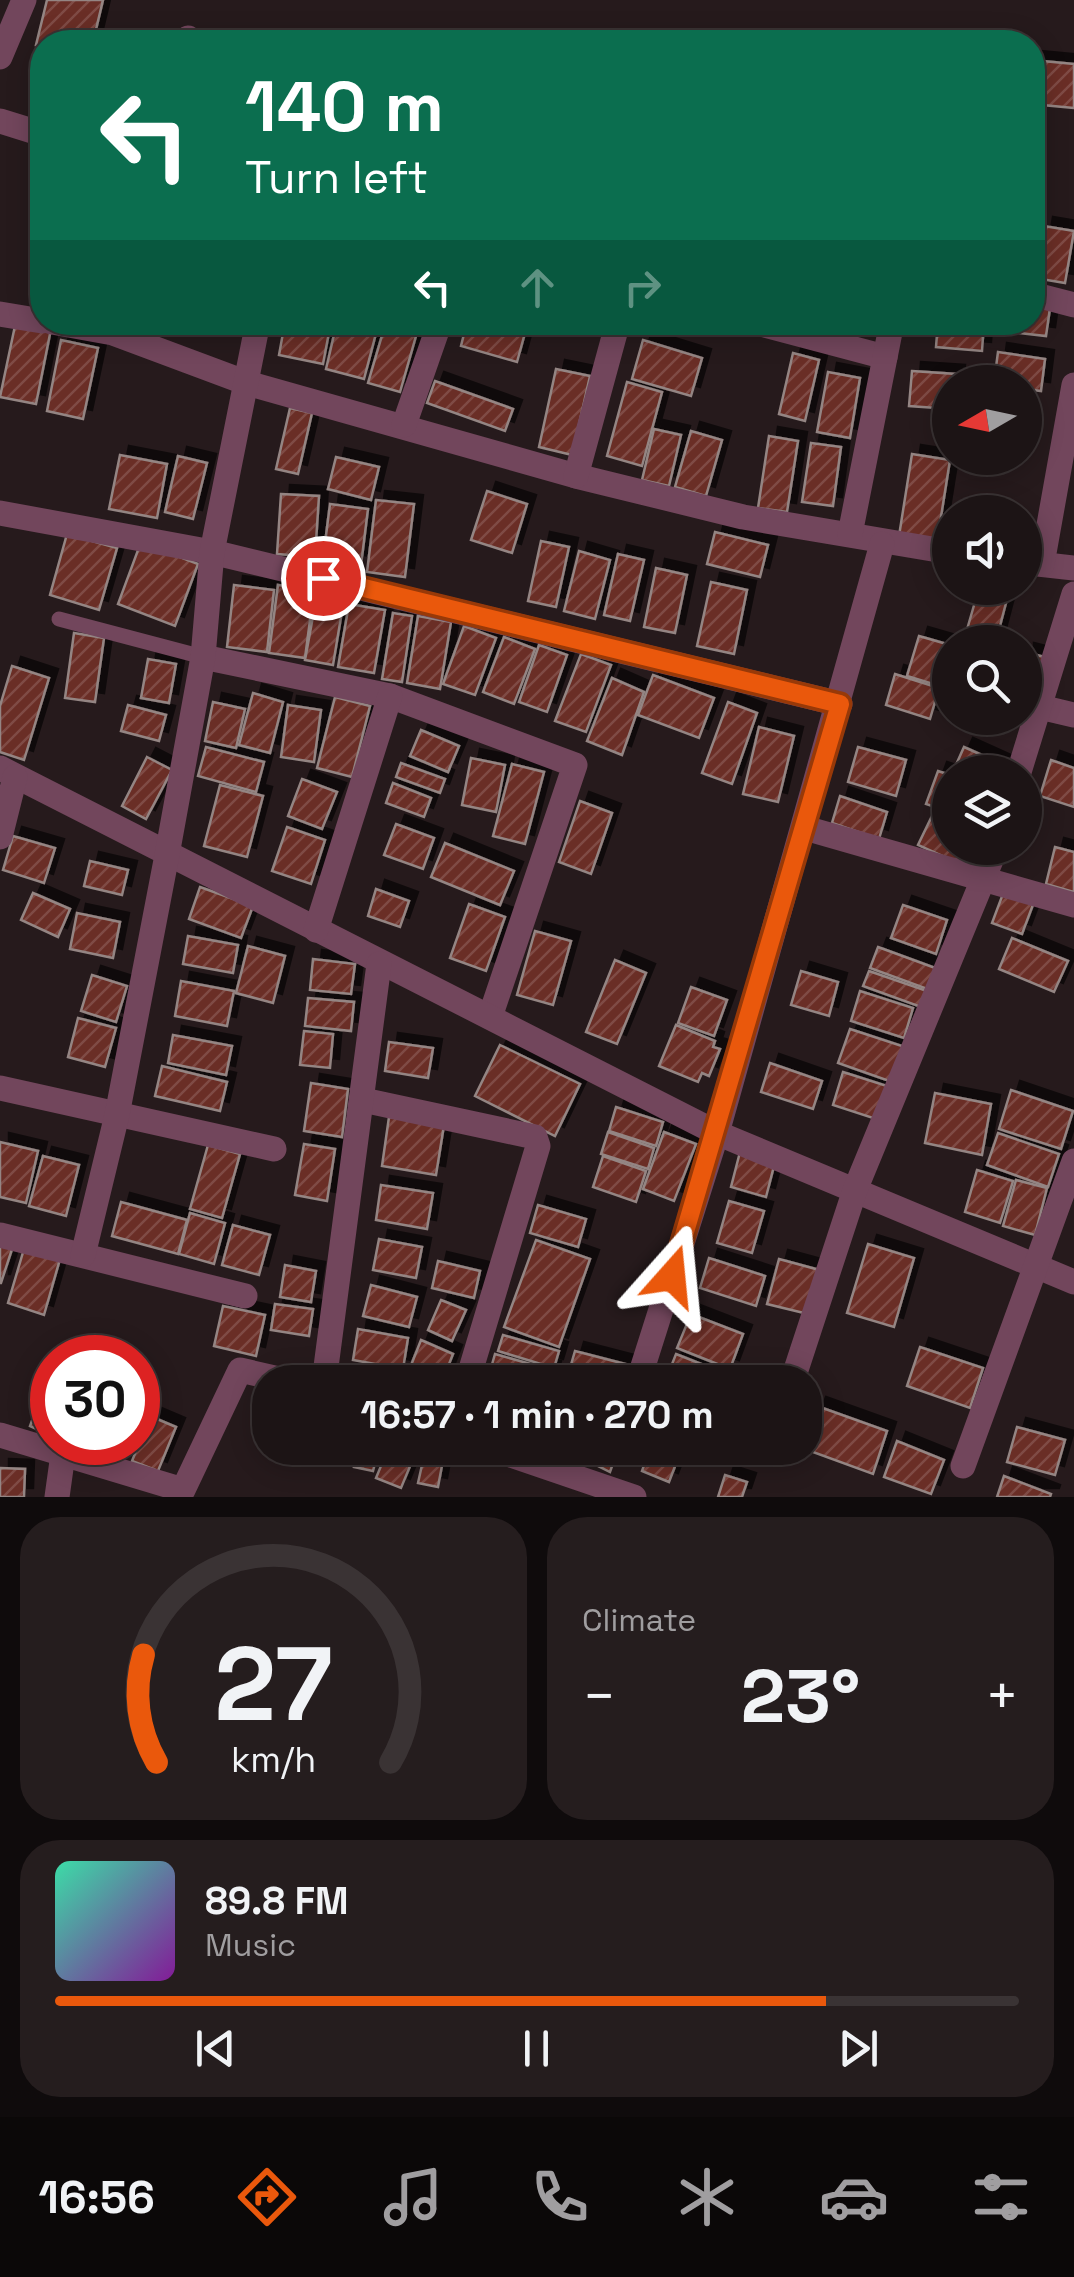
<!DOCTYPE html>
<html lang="en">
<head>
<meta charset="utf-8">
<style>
  :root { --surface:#1c1415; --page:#251d1e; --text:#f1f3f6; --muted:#a09ea0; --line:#3a3334; --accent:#ea580c }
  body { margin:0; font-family:"Space Grotesk",sans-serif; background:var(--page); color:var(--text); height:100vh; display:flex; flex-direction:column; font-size:38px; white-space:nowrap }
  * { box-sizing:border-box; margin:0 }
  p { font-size:32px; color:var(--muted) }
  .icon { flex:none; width:55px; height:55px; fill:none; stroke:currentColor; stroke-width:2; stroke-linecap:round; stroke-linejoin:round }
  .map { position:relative; height:1497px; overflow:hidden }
  .panel { display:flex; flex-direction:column; gap:20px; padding:20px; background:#0f0b0c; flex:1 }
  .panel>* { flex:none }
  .banner { position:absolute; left:30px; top:30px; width:1015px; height:305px; border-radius:40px; box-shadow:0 5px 25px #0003,0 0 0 2px var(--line); background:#0b6e4f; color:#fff; overflow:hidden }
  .needle { width:65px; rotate:261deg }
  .tools { position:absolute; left:932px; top:365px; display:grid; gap:20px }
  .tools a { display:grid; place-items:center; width:110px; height:110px; border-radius:50%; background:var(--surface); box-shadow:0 5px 25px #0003,0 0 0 2px var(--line); font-size:50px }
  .speed { position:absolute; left:30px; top:1335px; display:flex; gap:20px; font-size:50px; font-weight:700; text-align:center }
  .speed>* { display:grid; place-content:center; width:130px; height:130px; border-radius:50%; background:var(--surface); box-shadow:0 5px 25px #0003,0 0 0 2px var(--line); line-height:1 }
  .speed .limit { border:15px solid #d22; background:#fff; color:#111 }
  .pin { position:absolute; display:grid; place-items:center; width:85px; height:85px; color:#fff; margin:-42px; border:5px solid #fff; border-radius:50%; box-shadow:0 2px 10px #0007 }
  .me { position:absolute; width:110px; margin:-55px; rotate:18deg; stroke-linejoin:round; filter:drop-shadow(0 0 8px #0008) }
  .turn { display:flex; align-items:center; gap:35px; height:210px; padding:0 50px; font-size:45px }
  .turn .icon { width:130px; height:130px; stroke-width:2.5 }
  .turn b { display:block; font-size:70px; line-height:85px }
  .lanes { display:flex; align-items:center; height:95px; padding:0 50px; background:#0003; justify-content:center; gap:50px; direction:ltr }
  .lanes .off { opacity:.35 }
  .big { font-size:75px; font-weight:800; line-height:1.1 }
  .panel .tile { flex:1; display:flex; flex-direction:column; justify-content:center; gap:15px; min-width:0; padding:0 35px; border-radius:40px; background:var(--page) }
  .panel .dial { align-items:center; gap:0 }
  .dial svg { height:260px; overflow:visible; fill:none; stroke:var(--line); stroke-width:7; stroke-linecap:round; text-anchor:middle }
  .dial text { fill:var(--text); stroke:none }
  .song { display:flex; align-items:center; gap:30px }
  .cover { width:120px; height:120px; border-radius:15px; background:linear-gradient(135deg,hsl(160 70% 55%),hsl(290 70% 35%)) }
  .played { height:10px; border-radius:5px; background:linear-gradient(90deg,var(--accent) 80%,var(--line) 80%) }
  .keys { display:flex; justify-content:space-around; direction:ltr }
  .heat { display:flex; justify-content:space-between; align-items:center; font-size:55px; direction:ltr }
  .panel .tiles { flex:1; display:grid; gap:20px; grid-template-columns:1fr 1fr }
  .tile:last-child { grid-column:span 2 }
  .trip { position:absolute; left:252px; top:1365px; width:570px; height:100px; border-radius:40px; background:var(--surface); box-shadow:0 5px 25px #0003,0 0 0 2px var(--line); font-weight:800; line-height:100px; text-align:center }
  .tabs { display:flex; height:160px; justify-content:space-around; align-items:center; background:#0b0808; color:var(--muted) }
  .tabs .icon { width:70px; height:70px }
  .tabs .selected { color:var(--accent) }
  .tabs b { font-size:45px; color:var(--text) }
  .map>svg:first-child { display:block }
  .building { fill:url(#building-hatch); stroke:#948583; stroke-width:2.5; filter:url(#shadow) }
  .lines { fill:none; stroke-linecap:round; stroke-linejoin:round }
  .service { stroke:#72465c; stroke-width:15 }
  .minor { stroke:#72465c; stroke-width:25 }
  .route-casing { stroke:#983908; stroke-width:25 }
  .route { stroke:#ea580c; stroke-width:18 }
</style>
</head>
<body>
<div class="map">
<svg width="1074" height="1497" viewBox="0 0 1074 1497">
  <defs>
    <pattern id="building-hatch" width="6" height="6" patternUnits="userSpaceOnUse" patternTransform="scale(2.5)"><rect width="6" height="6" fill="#6a2d25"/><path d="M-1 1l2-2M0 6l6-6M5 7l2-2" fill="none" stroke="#7f4b44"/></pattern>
    <filter id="shadow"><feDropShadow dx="9" dy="-9" stdDeviation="0" flood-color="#0009"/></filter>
  </defs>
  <rect width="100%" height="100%" fill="#261a1c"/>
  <g class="building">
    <path d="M47,0h56l-10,42 -57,3z"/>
    <path d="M1032,60l42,4v44l-42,-4z"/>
    <path d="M1044,226l30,5 -9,52 -30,-5z"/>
    <path d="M1032,306l18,2 -4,28 -52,-6 1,-8h37z"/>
    <path d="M16,321l35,8 -15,75 -36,-7z"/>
    <path d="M285,322h46l-8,42 -44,-9z"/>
    <path d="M337,322h42l-15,57 -38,-10z"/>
    <path d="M386,322h34l-20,70 -32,-9z"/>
    <path d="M467,322h61l-11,40 -56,-16z"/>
    <path d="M554,322h46l-3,13z"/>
    <path d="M790,322h41l-2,9z"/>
    <path d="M938,322h46l-2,29 -46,-4z"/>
    <path d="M61,340l37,8 -15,71 -36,-8z"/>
    <path d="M643,340l59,18 -11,38 -59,-17z"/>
    <path d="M998,352l47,7 -4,32 -16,-2v-7h-31z"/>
    <path d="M793,353l26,7 -14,61 -26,-7z"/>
    <path d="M556,369l34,7 -18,79 -33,-8z"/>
    <path d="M912,371l44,3 -1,8h-5v27l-41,-3z"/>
    <path d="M828,372l32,6 -10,60 -33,-6z"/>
    <path d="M435,381l78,28 -8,22 -78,-28z"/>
    <path d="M627,382l35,10 -20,74 -35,-10z"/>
    <path d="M290,408l22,5 -14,61 -22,-5z"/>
    <path d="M654,429l27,6 -12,51 -27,-6z"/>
    <path d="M691,431l31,9 -16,56 -31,-9z"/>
    <path d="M769,436l29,5 -11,71 -29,-4z"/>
    <path d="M811,443l30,4 -8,59 -31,-4z"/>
    <path d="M912,454l38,6 -13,82 -38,-6z"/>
    <path d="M120,455l47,9 -10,54 -48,-9z"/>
    <path d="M178,456l29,7 -14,56 -28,-7z"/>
    <path d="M336,457l43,10 -8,33 -43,-11z"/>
    <path d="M487,491l40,13 -15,49 -41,-13z"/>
    <path d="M281,494l38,2 -4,61 -38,-3z"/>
    <path d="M376,500l38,4 -9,73 -38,-5z"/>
    <path d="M330,504l38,5 -7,56 -38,-6z"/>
    <path d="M715,532l53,13 -8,32 -53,-13z"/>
    <path d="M67,534l50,14 -18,62 -49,-15z"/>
    <path d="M541,541l28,6 -13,60 -28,-6z"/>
    <path d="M141,542l57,22 -23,62 -57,-22z"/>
    <path d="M579,551l31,9 -15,59 -31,-8z"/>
    <path d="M618,554l26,6 -14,61 -26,-6z"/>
    <path d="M656,568l31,7 -12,58 -31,-6z"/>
    <path d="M711,582l36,8 -13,64 -37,-8z"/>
    <path d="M234,585l40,5 -7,62 -40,-5z"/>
    <path d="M278,585l36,5 -9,68 -36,-5z"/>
    <path d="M977,595l29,8 -10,38 -30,-8z"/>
    <path d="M316,600l27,5 -10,60 -28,-5z"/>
    <path d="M349,604l36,6 -11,63 -36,-6z"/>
    <path d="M393,613l19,3 -10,66 -20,-3z"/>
    <path d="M418,616l33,6 -11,67 -33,-6z"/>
    <path d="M464,626l32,12 -21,57 -32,-11z"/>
    <path d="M74,633l30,5 -9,64 -30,-4z"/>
    <path d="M919,636l31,9 -7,42 -36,-11z"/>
    <path d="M504,637l31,12 -21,55 -31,-12z"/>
    <path d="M539,645l28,10 -20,57 -28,-10z"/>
    <path d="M1025,652l23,6 -9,34 -14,-4z"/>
    <path d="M581,654l30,11 -25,67 -31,-11z"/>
    <path d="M148,659l28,5 -7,39 -28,-5z"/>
    <path d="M12,666l37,12 -25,82 -24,-8v-46z"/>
    <path d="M895,674l44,14 -9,31 -44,-14z"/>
    <path d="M653,675l61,23 -15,40 -61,-23z"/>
    <path d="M612,678l32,14 -22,63 -35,-14z"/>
    <path d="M253,693l30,9 -13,51 -31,-8z"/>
    <path d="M335,697l35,9 -18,71 -35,-9z"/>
    <path d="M213,702l32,7 -9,39 -31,-7z"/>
    <path d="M728,702l29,11 -25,71 -30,-11z"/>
    <path d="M128,705l38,10 -7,26 -38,-10z"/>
    <path d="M288,705l33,5 -7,52 -33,-5z"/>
    <path d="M759,727l35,9 -16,66 -35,-8z"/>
    <path d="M421,730l38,16 -11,26 -38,-16z"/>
    <path d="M206,747l58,15 -8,30 -58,-16z"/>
    <path d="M858,747l48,13 -10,36 -48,-14z"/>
    <path d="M964,747l40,18 -3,7h-30l-15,-7z"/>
    <path d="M147,757l25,13 -26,49 -24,-13z"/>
    <path d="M471,758l34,7 -9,47 -34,-7z"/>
    <path d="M1051,760l23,8v39l-34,-11z"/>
    <path d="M401,763l44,16 -5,14 -44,-16z"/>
    <path d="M512,764l32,8 -19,72 -32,-8z"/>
    <path d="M938,771l12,4v37l-24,-8z"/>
    <path d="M302,779l35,13 -15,37 -34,-13z"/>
    <path d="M393,783l38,15 -7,19 -38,-14z"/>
    <path d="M220,785l43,11 -16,61 -43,-11z"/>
    <path d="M840,796l47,16 -8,27 -47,-16z"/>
    <path d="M580,801l32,12 -21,61 -32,-12z"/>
    <path d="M932,816l18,8v24h18l-8,16 -42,-19z"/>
    <path d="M396,824l38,14 -11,31 -39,-14z"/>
    <path d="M287,827l38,13 -14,44 -39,-13z"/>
    <path d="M13,836l42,12 -11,35 -41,-13z"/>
    <path d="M445,843l69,28 -14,34 -69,-28z"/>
    <path d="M1055,847l19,5v40l-28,-8z"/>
    <path d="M90,861l38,9 -6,25 -38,-9z"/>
    <path d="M200,887l53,19 -12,32 -52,-19z"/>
    <path d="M376,889l33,12 -9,26 -32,-11z"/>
    <path d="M1004,891l30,11 -12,32 -30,-11z"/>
    <path d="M33,893l37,16 -12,28 -37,-17z"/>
    <path d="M469,904l36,13 -19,54 -36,-13z"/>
    <path d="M903,905l44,15 -11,34 -45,-16z"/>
    <path d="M77,913l43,9 -7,36 -43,-9z"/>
    <path d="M535,931l36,10 -18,64 -36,-10z"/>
    <path d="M188,936l50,9 -5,28 -50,-9z"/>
    <path d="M1012,938l56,23 -14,31 -55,-23z"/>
    <path d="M248,946l37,10 -12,47 -37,-10z"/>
    <path d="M878,947l60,22 -8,21 -60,-22z"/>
    <path d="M313,959l42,5 -4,30 -41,-4z"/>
    <path d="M615,960l31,13 -29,71 -31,-12z"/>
    <path d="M801,971l37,11 -9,34 -38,-11z"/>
    <path d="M869,971l58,20 -6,16 -58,-21z"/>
    <path d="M92,975l35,11 -11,36 -35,-11z"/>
    <path d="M181,981l53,10 -7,35 -52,-10z"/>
    <path d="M691,987l36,13 -13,36 -36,-13z"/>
    <path d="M860,991l53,17 -9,30 -53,-17z"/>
    <path d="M308,998l46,4 -3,29 -46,-5z"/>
    <path d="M78,1018l38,10 -11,39 -37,-10z"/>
    <path d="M676,1025l39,16 -2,6 7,2 -11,27 -7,-3 -4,9 -39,-16z"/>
    <path d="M850,1029l55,18 -13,35 -54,-19z"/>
    <path d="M304,1031l29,3 -3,34 -30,-3z"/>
    <path d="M173,1035l59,11 -6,29 -58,-12z"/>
    <path d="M389,1042l44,6 -5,30 -43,-7z"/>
    <path d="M500,1045l80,39 -25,52 -80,-40z"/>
    <path d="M770,1063l52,18 -9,28 -52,-17z"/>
    <path d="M162,1066l65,16 -7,29 -65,-15z"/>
    <path d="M843,1072l44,14 -11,33 -43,-14z"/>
    <path d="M311,1083l37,6 -6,48 -38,-6z"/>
    <path d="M1011,1090l62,21 -12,38 -62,-20z"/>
    <path d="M935,1093l56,11 -9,51 -57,-12z"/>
    <path d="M616,1107l47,15 -7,24 -47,-15z"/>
    <path d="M389,1117l55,8 -8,50 -54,-9z"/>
    <path d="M608,1132l46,16 -6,21 -47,-15z"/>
    <path d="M664,1132l32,12 -22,57 -31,-12z"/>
    <path d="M998,1133l61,21 -11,33 -61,-22z"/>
    <path d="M0,1142l38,9 -12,52 -26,-6z"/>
    <path d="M304,1144l31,5 -8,52 -32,-6z"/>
    <path d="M208,1145l32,9 -18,64 -32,-9z"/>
    <path d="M740,1152l35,10 -9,35 -35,-10z"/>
    <path d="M43,1156l36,9 -13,51 -37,-10z"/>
    <path d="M603,1156l43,15 -10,31 -43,-15z"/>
    <path d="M977,1170l36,11 -13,42 -35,-11z"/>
    <path d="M1016,1180l31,8 -12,47 -32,-9z"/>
    <path d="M381,1185l52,8 -6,36 -51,-9z"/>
    <path d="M729,1201l35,10 -12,42 -35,-10z"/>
    <path d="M121,1202l66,18 -9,34 -66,-18z"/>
    <path d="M538,1205l48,14 -8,28 -48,-14z"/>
    <path d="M190,1213l35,10 -11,41 -35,-10z"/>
    <path d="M233,1225l37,10 -11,40 -37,-10z"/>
    <path d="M0,1238l14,5 -13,40h-1z"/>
    <path d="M379,1239l43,8 -6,31 -43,-8z"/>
    <path d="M536,1240l54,19 -31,88 -55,-20z"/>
    <path d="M868,1244l46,14 -20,69 -47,-14z"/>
    <path d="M24,1249l36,10 -16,56 -36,-12z"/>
    <path d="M709,1258l56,18 -9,30 -56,-18z"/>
    <path d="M779,1259l44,12 -11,44 -45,-11z"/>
    <path d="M438,1261l42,10 -6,27 -42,-10z"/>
    <path d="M285,1265l31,6 -5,31 -31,-5z"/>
    <path d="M371,1285l46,12 -8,30 -46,-11z"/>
    <path d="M441,1300l25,10 -14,31 -24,-11z"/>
    <path d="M275,1304l38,5 -4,27 -38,-6z"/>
    <path d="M223,1306l42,9 -9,41 -42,-10z"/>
    <path d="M691,1314l52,20 -13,35 -53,-21z"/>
    <path d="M358,1329l50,9 -5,31 -50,-9z"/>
    <path d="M503,1335l56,16 -5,17 -56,-17z"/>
    <path d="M421,1340l32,14 -11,28 -34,-9z"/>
    <path d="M920,1347l63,21 -13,40 -63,-22z"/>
    <path d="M575,1351l50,13 -5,18h-54z"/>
    <path d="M495,1354l57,16 -4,12h-31l-28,-7z"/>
    <path d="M676,1354l53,21 -3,7h-61z"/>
    <path d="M42,1393l10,4v39l-22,-10z"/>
    <path d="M817,1406l70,25 -14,43 -71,-26z"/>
    <path d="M150,1416l26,11 -18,44 -26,-10z"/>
    <path d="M1017,1427l48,13 -10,35 -48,-13z"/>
    <path d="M897,1441l47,19 -13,34 -47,-17z"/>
    <path d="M121,1442h13l-4,12 -11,-4z"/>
    <path d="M282,1448h22l-1,8 -22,-4z"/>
    <path d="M359,1448h20l-6,23 -19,-4z"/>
    <path d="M570,1448h17l-8,22 -15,-6z"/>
    <path d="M593,1448l24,4 -7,20 -20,-10z"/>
    <path d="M650,1448h32l-13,34 -27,-11z"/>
    <path d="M388,1449l25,10 -12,29 -25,-10z"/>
    <path d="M424,1456l19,4 -5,27 -20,-4z"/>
    <path d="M0,1468l25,1 -1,28h-24z"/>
    <path d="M725,1475l22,7 -5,15h-24z"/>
    <path d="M1004,1476l47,18 -1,3h-53z"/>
  </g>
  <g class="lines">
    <path class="service" d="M59,619l144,38"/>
    <g class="minor">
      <path d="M187,42l1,-4"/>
      <path d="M0,57l24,-57"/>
      <path d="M0,121l42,13"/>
      <path d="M1032,294l42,11"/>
      <path d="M0,314l42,7"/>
      <path d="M52,322l61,11 134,50 329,93 167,41 207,35"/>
      <path d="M753,322l132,35"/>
      <path d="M404,425l36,-103"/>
      <path d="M576,476l42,-154"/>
      <path d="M0,513l212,39 628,152"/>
      <path d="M850,534l42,-212"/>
      <path d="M1029,563l45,5"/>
      <path d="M1042,564l32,-179"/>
      <path d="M203,657l187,39 185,69 -85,252"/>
      <path d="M1040,707l34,8"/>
      <path d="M0,768l717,365 357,149"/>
      <path d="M1019,772l55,-178"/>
      <path d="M805,828l269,77"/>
      <path d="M0,837l15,-60"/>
      <path d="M316,930l74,-234"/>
      <path d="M0,1088l274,61"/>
      <path d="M363,1100l172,37 3,9 -70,233"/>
      <path d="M0,1235l245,61"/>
      <path d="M83,1255l34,-140 50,-260 36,-198 9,-105 46,-230"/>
      <path d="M324,1382l55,-418"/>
      <path d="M638,1382l79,-249 165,-589"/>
      <path d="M792,1382l63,-192 141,-342"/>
      <path d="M0,1435l183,55 57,-120 52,12"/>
      <path d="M490,1448l144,49"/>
      <path d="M769,1451l1,-3"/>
      <path d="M963,1466l111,-305"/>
      <path d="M57,1497l6,-43"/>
    </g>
  </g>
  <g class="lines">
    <defs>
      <path id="route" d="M323,578l517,126 -168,572"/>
    </defs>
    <use href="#route" class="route-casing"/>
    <use href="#route" class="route"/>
  </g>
</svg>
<div class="tools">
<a><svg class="needle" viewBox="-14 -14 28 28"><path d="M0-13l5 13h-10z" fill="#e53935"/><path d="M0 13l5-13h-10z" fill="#a09ea0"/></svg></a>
<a><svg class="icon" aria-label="sound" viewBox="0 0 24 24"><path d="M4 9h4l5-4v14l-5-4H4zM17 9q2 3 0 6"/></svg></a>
<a><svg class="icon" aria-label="search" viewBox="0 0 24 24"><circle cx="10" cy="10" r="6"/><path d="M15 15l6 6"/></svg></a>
<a><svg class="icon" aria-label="layers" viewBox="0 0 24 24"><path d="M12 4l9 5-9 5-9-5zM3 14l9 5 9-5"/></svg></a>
</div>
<div class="speed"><div class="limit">30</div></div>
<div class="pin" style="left:323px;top:578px;background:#d93025"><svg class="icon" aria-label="arrive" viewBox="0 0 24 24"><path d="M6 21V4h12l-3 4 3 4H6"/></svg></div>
<svg class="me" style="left:672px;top:1276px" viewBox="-20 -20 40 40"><path d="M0-17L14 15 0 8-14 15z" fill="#ea580c" stroke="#fff" stroke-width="4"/></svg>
<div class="trip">16:57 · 1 min · 270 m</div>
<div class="banner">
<div class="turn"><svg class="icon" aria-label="left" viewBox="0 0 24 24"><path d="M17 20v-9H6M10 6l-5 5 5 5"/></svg><div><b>140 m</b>Turn left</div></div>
<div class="lanes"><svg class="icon" aria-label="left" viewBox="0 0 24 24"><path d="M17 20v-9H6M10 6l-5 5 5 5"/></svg><svg class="icon off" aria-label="ahead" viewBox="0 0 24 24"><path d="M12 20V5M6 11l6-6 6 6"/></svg><svg class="icon off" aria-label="right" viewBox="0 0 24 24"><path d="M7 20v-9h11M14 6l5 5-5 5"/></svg></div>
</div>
</div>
<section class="panel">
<div class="tiles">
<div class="tile dial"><svg viewBox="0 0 100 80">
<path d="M14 69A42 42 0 1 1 86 69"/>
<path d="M14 69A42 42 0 0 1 10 36" stroke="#ea580c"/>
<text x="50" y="56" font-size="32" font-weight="700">27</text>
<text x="50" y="72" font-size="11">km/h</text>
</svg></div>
<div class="tile"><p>Climate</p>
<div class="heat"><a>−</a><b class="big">23°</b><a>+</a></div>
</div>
<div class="tile">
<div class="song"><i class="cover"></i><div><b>89.8 FM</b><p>Music</p></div></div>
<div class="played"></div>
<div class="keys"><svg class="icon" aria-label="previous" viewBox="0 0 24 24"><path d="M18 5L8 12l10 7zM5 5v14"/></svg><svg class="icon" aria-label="pause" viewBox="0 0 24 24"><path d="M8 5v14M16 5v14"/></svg><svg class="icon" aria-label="next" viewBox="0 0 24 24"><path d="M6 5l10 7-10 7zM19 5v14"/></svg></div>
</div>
</div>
</section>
<nav class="tabs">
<b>16:56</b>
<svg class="icon selected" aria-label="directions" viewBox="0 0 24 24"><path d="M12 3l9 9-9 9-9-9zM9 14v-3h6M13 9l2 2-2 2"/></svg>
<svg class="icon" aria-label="music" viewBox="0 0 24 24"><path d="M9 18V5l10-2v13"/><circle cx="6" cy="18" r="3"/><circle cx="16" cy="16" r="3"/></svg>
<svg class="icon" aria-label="phone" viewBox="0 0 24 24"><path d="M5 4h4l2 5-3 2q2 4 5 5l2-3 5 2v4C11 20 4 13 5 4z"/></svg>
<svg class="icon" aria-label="climate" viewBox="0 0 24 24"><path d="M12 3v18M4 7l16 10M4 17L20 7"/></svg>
<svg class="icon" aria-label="car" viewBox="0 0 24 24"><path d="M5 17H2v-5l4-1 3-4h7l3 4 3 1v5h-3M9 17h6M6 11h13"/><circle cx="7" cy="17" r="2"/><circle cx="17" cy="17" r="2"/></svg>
<svg class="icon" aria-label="filters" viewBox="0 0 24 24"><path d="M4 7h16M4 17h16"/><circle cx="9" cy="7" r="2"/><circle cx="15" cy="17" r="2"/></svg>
</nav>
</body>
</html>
